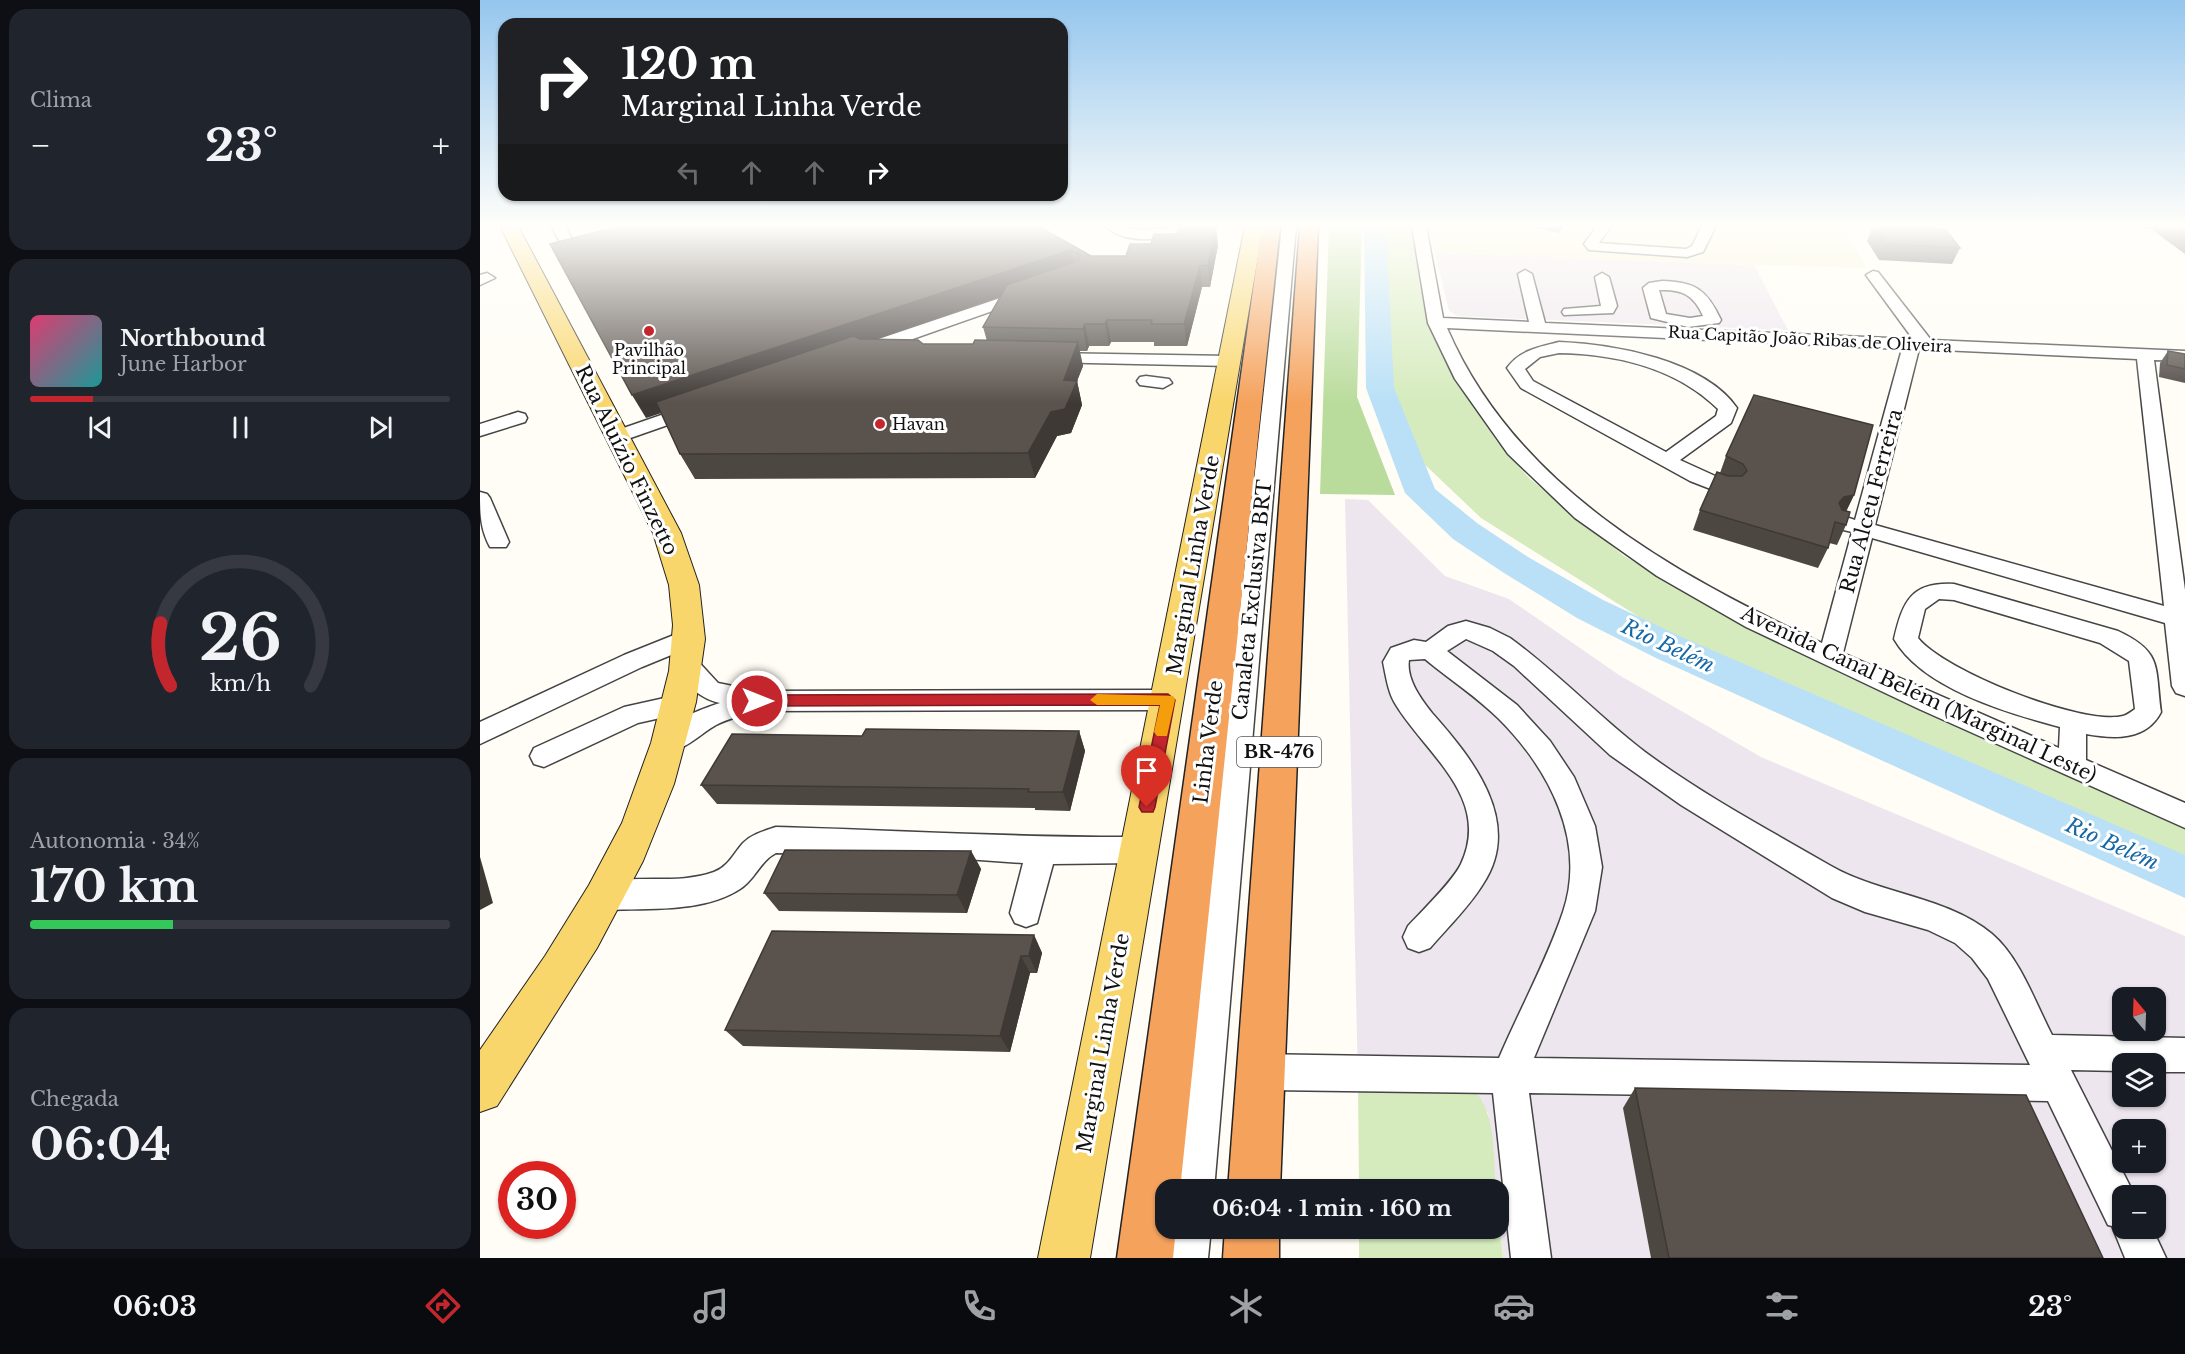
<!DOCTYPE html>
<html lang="pt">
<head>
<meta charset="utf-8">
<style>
  :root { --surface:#171b24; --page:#20242c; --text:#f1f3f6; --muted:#9ea1a6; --line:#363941; --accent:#c4262e }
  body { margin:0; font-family:"Libre Baskerville",serif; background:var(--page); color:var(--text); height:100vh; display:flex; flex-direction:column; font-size:22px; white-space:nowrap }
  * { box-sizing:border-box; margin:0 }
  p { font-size:20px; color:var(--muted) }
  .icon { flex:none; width:33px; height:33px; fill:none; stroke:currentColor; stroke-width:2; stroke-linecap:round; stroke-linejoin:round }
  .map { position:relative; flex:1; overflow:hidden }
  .details { display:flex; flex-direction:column; gap:9px; padding:9px; background:#0d0f14; width:480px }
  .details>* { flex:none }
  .banner { position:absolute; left:18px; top:18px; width:570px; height:183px; border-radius:18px; box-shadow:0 2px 4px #0004; background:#202124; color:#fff; overflow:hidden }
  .needle { width:39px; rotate:341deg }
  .buttons { position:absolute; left:1632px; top:987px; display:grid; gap:12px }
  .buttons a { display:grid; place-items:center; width:54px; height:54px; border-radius:12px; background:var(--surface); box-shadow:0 2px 4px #0004; font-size:30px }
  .speed { position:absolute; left:18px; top:1161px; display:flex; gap:12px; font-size:30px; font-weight:700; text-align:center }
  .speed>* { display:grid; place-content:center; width:78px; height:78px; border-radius:50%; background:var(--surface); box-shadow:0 2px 4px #0004; line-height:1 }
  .speed .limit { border:9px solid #d22; background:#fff; color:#111 }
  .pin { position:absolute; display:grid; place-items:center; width:51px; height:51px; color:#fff; margin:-62px -26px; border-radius:50% 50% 50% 0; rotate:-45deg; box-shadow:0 0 6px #0007 }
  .pin .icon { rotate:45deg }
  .me { position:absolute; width:66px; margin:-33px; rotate:90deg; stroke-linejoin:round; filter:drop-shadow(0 0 4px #0008) }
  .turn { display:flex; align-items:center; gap:21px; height:126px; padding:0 24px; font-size:27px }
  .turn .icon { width:78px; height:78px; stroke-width:2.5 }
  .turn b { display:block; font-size:42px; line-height:51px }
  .lanes { display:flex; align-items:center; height:57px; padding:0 24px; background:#0003; justify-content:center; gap:30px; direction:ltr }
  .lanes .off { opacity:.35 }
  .big { font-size:45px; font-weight:800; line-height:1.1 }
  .details .widget { flex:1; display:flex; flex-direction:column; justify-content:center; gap:9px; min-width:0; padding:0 21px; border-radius:18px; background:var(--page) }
  .details .dial { align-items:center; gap:0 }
  .dial svg { height:156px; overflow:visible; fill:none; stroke:var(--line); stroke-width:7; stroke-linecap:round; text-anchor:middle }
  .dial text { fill:var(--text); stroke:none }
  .song { display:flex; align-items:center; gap:18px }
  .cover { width:72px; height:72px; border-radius:9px; background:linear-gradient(135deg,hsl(340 70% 55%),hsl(180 70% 35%)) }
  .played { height:6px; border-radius:3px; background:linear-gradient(90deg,var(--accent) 15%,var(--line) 15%) }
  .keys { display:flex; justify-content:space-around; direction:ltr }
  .heat { display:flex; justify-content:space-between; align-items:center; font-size:33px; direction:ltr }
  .charge { height:9px; border-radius:4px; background:linear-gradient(90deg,#34c759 34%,var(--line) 0) }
  .trip { position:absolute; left:675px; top:1179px; width:354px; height:60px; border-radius:18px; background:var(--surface); box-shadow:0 2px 4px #0004; font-weight:800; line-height:60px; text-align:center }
  .dock { display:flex; height:96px; justify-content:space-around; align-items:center; background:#090b0e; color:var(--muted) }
  .dock .icon { width:42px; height:42px }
  .dock .selected { color:var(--accent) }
  .dock b { font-size:27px; color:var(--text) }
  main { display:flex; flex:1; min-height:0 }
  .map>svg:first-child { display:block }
  .industrial { fill:#eee6ef; fill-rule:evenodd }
  .farmland { fill:#f6f3d4 }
  .green { fill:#d5ebbd }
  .forest { fill:#b9dc9c }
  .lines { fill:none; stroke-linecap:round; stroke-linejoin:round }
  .river { fill:#b9e0f7; fill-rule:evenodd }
  .minor-casing { stroke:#444; stroke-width:3 }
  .major-casing { stroke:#222; stroke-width:2 }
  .highway-casing { stroke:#222; stroke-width:3 }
  .minor { fill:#fff; fill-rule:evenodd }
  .major { fill:#f9d66b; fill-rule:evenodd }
  .highway { fill:#f5a25d; fill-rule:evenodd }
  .wall { fill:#4d4742; fill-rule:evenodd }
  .shaded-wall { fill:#3f3936 }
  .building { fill:#5a524d; stroke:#3f3936; stroke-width:1.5 }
  .route { fill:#c4262e; stroke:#7f191e; stroke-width:1.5 }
  .slow { fill:#f59e0b }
  .poi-dot { fill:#c4262e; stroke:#fff; stroke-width:2 }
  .labels { text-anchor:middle; stroke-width:6; stroke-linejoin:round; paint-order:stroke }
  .far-street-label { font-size:16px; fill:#111; stroke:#fff }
  .far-poi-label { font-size:16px; fill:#111; stroke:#fff }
  .shield { fill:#fff; stroke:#585858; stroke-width:1.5 }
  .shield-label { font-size:18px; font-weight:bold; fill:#111 }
  .street-label { font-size:20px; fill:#111; stroke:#fff }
  .water-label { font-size:21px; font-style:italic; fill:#1768a6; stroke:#fff }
</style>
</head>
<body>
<main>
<section class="details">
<div class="widget"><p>Clima</p>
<div class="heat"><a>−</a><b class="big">23°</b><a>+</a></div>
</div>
<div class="widget">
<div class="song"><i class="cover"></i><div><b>Northbound</b><p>June Harbor</p></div></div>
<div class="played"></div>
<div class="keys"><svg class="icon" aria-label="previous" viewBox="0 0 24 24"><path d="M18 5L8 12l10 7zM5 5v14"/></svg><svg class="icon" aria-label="pause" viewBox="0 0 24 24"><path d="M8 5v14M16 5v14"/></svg><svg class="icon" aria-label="next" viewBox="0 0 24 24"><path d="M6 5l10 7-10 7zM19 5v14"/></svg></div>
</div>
<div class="widget dial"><svg viewBox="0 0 100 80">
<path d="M14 69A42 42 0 1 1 86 69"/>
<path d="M14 69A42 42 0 0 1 9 37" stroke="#c4262e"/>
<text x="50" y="56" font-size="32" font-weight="700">26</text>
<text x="50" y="72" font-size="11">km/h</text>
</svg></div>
<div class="widget"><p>Autonomia · 34%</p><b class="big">170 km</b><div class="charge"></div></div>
<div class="widget"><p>Chegada</p><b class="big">06:04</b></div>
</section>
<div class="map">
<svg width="1705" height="1258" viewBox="0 0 1705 1258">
  <rect width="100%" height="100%" fill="#fffdf5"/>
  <g class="industrial">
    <path d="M955,253l319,12 34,65 -330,-14 -9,-5z"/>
    <path d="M865,499l23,1 77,76 64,23 110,76 142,82 424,179v322h-682l-5,-68 -2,-1 -8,-77 -130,-28zM1642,998h34v32h-34zM1642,1064h34v32h-34zM1642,1130h34v32h-34zM1642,1196h34v32h-34z"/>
  </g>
  <path class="farmland" d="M950,226h450l10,16 -45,-13 22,39 -113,-3 -319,-12z"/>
  <g class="green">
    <path d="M900,226h31l16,99 22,44 47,71 33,38 95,78 85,50 132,68 344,154v32l-498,-213 -206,-129 -61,-58 -32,-72z"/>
    <path d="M878,1084l116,6c23,24 19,68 22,99h-137z"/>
    <path d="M1019,1215l4,43h-144v-29l139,-1z"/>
  </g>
  <path class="forest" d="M849,226h33l-5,171 38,98 -75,-1z"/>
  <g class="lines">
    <path class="river" d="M884,226h22l8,162 41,101 42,34 51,34 75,43 81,38 501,217v43l-529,-240 -79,-40 -73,-45 -51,-34 -48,-46 -39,-105z"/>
    <defs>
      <g id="minor">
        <path d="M71,226h14l14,26 13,-1 2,3 -2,3 -22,3z"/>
        <path d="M625,226l41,4 41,-4c-19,17 -64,18 -82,0z"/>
        <path d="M802,226h14l-82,964h-38z"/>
        <path d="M932,226h14l17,92 86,4 -11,-48 7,-4 7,4 13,49 368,16 -47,-64 7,-4 5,1 53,68 254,11v10l-31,-1 31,230v106l-9,-3 -4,-7 -7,-63 -293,-85 -29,115 216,95 1,-21c-53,-14 -138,-39 -166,-88 9,-38 17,-57 60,-55l164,47c45,21 37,36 43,81 -15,29 -47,27 -75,22v26l99,43v25l-266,-119 -173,-82 -89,-51 -82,-58 -67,-64 -53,-75 -27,-56zM967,328l455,21 -47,171 -12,-4 -8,2 -3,5 3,5 17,4 -30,111c-149,-69 -307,-157 -375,-315zM1439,349l218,10 27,247 -289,-81zM1459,599l15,1 146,43 29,18 6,48c-4,3 -8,6 -12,7 -41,10 -179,-45 -205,-78l7,-29z"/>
        <path d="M1117,226h14l-12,17 87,6 6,-3 10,-20h14l-13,26 -16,5 -98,-7 -5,-6z"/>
        <path d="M7,273l8,5 -15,7v-10z"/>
        <path d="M1122,273l7,4 8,29 -4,7 -49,2 -2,-3 2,-3 37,-3 -6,-29z"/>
        <path d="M1182,281c34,1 45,9 59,39l-2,3 -31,4 -37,-9 -8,-30 6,-5zM1179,290c23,-1 35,5 44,26l-13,2 -24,-4z"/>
        <path d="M547,289l8,5 -3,3 -162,57 -6,1 -8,-5 2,-4z"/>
        <path d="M1079,342c54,2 145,18 178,66l-6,15 -51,37 55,25 3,4 -3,4h-14l-31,-12 -169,-93 -14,-20c13,-18 32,-21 52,-26zM1079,353c57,1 117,15 159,56l-2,7 -50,36 -133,-71 -8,-12 15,-12z"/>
        <path d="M569,353l181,3 9,5 -9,5 -187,-4 -3,-4z"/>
        <path d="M666,376l23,3 3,4 -9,5 -23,-3 -3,-4 3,-4z"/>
        <path d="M216,403l6,2 3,4 -3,4 -83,29 -10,-6 3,-4z"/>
        <path d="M38,412l7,2 2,4 -2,4 -45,14v-12z"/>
        <path d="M0,492l7,2 3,4 19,44 -3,5h-16c-10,-18 -10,-35 -10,-55z"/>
        <path d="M986,621l24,7 20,10c48,35 88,78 135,114 58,43 124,78 186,114 51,29 115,30 161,68 28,24 43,68 60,101l133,3v34h-29v-8h-34v7l-51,-1 64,126h-13v32h30l14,30h-41l-13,-32 -4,-1 -60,-124 -519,-8 22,165h-40l-18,-165 -232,-3 -12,-6 -6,-12 6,-12 12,-6 238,4c20,-47 48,-98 64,-146 24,-71 -14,-143 -64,-193 -22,-22 -50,-40 -74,-60l-16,1c-3,19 12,39 23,53 40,45 92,109 51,171 -14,23 -35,43 -53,64l-11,4 -11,-4 -5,-11 5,-11c14,-15 45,-45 53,-62 31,-66 -35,-110 -65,-159 -8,-12 -10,-29 -13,-43l8,-14 23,-8 12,2 22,-16zM986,639l27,12 21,15 96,89 71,50 151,93 33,14 63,18 27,13 17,15 16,21 42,86 -496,-7 61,-147 7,-44 -7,-41 -21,-49 -24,-36 -33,-36 -70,-54z"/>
        <path d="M209,629l9,3 3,6 -3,6 -56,23 -162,77v-22l144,-67z"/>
        <path d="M206,655l9,3 23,25 39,8 411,-1 9,3 4,7 -4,7 -9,3 -412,1c-13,4 -29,8 -40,14 -18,10 -34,30 -54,24l-4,-8c10,-20 41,-31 62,-38 -22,-5 -36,-20 -46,-39l3,-6z"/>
        <path d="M198,695l9,3 4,7 -4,7 -49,11 -94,44 -10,-3 -4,-8 4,-8 90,-41z"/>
        <path d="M296,827c121,3 242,11 363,10l10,4 5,9 -5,9 -10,4 -86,1 -16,59 -11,4 -11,-4 -5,-10 13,-50 -99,-7 -148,-3c-16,8 -21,27 -36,36 -37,24 -92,19 -134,21l-11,-4 -4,-10 4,-10c37,-14 81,0 119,-14 14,-5 20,-19 29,-29 9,-9 21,-12 33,-16z"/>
        <path d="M691,1228h40l-3,30h-40z"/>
      </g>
      <g id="major">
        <path d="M20,226h18l163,307 18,52 6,54 -9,63 -22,82 -31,77 -46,87 -100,158 -17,6v-62l65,-94 44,-71 33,-62 29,-80 18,-72 4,-46 -4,-40 -16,-52z"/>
        <path d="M765,226h18l-173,1032h-52z"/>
      </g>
      <g id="highway">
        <path d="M782,226h18l-100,964h-14v38h10l-3,30h-56z"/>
        <path d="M820,226h18l-38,964h-52z"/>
        <path d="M745,1228h54v30h-56z"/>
      </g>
    </defs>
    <use href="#minor" class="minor-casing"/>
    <use href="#major" class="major-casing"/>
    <use href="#highway" class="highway-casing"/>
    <use href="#minor" class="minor"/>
    <use href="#major" class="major"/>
    <use href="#highway" class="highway"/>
  </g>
  <g class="wall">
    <path d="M558,226l53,30h35l92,-11 -8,42h-8l-15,59h-33v-4h-43l-2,4h-20l-2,5h-8l4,15 -6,15 5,24 -11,28 -14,3 -22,42 -340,1 -15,-25 -19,-41 -15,5zM520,297l-17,30 4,14 -14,3h-50l-17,-5h-29z"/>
    <path d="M1045,226h39l-5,7z"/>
    <path d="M1393,226h34l53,22 -8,16 -73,-4 -12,-19z"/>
    <path d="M1655,226h50v28l-34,-25z"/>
    <path d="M1688,351l17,3v29l-26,-6 1,-14z"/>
    <path d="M1246,456l128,39 -8,16v14l-9,20 -8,-2 -1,5 -10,20 -125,-38 7,-20 20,-37z"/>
    <path d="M599,731l6,20 -15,60 -35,-1v-2l-318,-4 -16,-19 161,-49z"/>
    <path d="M491,851l10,18 -14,44 -188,-2 -15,-18z"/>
    <path d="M554,935l8,18 -5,20h-7l-20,79 -267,-6 -18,-16z"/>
    <path d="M1155,1088l468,170h-452l-28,-150z"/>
  </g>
  <g class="shaded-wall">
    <path d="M736,226l2,19 -8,42 -2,-22z"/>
    <path d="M1080,226h4l-5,7z"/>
    <path d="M591,250l4,21 -429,147 -14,-23z"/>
    <path d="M720,266l2,21 -15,59 -3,-22z"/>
    <path d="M627,320l4,22 -2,4 -4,-22z"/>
    <path d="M605,324l4,22 -2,5 -4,-22z"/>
    <path d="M598,342l5,24 -6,15 5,24 -11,28 -14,3 -22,42 -7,-25 36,-73z"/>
    <path d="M1374,495l-9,19 -6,-11 5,-6z"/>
    <path d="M599,731l6,20 -15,60 -7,-19z"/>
    <path d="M491,851l10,18 -14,44 -10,-18z"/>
    <path d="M0,857l13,46 -13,7z"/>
    <path d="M554,935l8,18 -5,20 -8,-17z"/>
    <path d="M541,956l9,17 -20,79 -10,-16z"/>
  </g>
  <g class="building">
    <path d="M140,226h418l53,30h35l4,-12h21l3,-10h23l2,-8h37l-8,39 -8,1 -16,58h-33l1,-4h-45l-2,4h-20l-2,5 -100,-2 24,-42 71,-24 3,-6 -10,-5 -439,145 -82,-151z"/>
    <path d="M1395,226h32l38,3 15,19 -75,-4z"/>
    <path d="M373,336l7,3 58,1 5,4h50l2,-4 103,2 -14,38 13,1 -12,28 -14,3 -23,41 -348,1 -24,-52z"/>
    <path d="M1688,351l17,3v15l-18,-4z"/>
    <path d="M1274,395l119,30 -19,70 -10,2 -5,6 3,7 8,2 -4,13 -11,-3 -7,26 -128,-38 17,-38 11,4h14l5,-5 -4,-7 -17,-8z"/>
    <path d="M386,729l213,2 -16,61h-35l1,-3 -328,-4 31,-51 130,2z"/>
    <path d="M305,850l186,1 -14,44 -193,-2z"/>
    <path d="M292,931l262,4 -5,21h-8l-21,80 -275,-6z"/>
    <path d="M1155,1088l391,7 77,163h-434z"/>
  </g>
  <linearGradient id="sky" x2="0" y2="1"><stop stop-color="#95c6ee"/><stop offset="0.56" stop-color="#fffefa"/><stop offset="1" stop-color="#fffefa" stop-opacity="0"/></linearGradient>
  <rect width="1705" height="403" fill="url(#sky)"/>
  <path class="route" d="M688,694l7,6 -20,107 -2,5h-11l-3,-5 21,-102 -403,1 -8,-5 8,-6z"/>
  <path class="slow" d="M617,694l76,2 2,4 -8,36h-10l-3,-4 6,-27h-63l-7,-5z"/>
  <g class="poi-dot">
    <circle cx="169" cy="331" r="6"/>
    <circle cx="400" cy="424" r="6"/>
  </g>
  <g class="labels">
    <g class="far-street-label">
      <text transform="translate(1330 339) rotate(3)" y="6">Rua Capitão João Ribas de Oliveira</text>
    </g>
    <g class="far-poi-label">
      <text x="169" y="356">Pavilhão<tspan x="169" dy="18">Principal</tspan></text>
      <text x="412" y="430" text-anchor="start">Havan</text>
    </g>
    <rect class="shield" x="757" y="737" width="84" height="30" rx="4.5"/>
    <g class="shield-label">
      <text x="799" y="758">BR-476</text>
    </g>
    <g class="street-label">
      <text transform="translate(147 460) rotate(64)" y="7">Rua Aluízio Finzetto</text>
      <text transform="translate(1391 501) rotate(-75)" y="7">Rua Alceu Ferreira</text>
      <text transform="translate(713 565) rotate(-80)" y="7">Marginal Linha Verde</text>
      <text transform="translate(772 600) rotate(-84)" y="7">Canaleta Exclusiva BRT</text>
      <text transform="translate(1439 694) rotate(25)" y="7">Avenida Canal Belém (Marginal Leste)</text>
      <text transform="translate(728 742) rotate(-83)" y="7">Linha Verde</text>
      <text transform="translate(623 1043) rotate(-80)" y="7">Marginal Linha Verde</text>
    </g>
    <g class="water-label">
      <text transform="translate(1188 646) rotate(25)" y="7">Rio Belém</text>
      <text transform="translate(1632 844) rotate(24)" y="7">Rio Belém</text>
    </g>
  </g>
</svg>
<div class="buttons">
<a><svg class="needle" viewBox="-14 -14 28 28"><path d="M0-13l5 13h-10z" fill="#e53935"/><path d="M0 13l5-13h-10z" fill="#9ea1a6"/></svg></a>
<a><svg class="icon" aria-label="layers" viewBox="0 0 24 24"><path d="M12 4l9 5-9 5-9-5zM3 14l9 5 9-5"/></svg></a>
<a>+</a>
<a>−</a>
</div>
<div class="speed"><div class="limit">30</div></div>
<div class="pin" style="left:667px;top:807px;background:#d93025"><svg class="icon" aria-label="arrive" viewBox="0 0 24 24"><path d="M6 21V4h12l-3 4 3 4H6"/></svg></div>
<svg class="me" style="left:277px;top:701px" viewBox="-20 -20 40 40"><circle r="17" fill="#c4262e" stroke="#fff" stroke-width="3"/><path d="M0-11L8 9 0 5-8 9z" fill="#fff"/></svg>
<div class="trip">06:04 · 1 min · 160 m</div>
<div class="banner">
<div class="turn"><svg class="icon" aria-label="right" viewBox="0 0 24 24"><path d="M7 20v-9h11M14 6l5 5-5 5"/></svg><div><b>120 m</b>Marginal Linha Verde</div></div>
<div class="lanes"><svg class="icon off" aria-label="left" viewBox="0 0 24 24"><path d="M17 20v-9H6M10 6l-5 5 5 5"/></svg><svg class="icon off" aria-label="ahead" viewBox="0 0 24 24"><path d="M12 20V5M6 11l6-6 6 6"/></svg><svg class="icon off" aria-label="ahead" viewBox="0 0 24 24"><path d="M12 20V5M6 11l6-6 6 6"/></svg><svg class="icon" aria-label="right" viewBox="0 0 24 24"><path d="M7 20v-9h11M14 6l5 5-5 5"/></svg></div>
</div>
</div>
</main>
<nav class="dock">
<b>06:03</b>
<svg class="icon selected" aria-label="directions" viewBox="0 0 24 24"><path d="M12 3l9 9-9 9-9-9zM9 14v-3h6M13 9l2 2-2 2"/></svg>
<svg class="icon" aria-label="music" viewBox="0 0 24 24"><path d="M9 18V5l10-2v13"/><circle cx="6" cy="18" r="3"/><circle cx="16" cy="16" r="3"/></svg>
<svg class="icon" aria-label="phone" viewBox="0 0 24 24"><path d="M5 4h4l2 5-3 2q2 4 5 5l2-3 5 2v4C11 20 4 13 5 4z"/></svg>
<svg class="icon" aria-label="climate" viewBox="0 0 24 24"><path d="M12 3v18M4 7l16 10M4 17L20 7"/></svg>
<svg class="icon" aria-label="car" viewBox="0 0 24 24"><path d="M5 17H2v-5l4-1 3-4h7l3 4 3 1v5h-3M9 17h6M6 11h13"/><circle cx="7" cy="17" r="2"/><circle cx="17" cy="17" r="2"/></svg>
<svg class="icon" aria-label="filters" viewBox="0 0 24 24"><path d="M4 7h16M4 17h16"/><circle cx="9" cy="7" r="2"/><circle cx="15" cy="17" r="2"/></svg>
<b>23°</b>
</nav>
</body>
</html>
